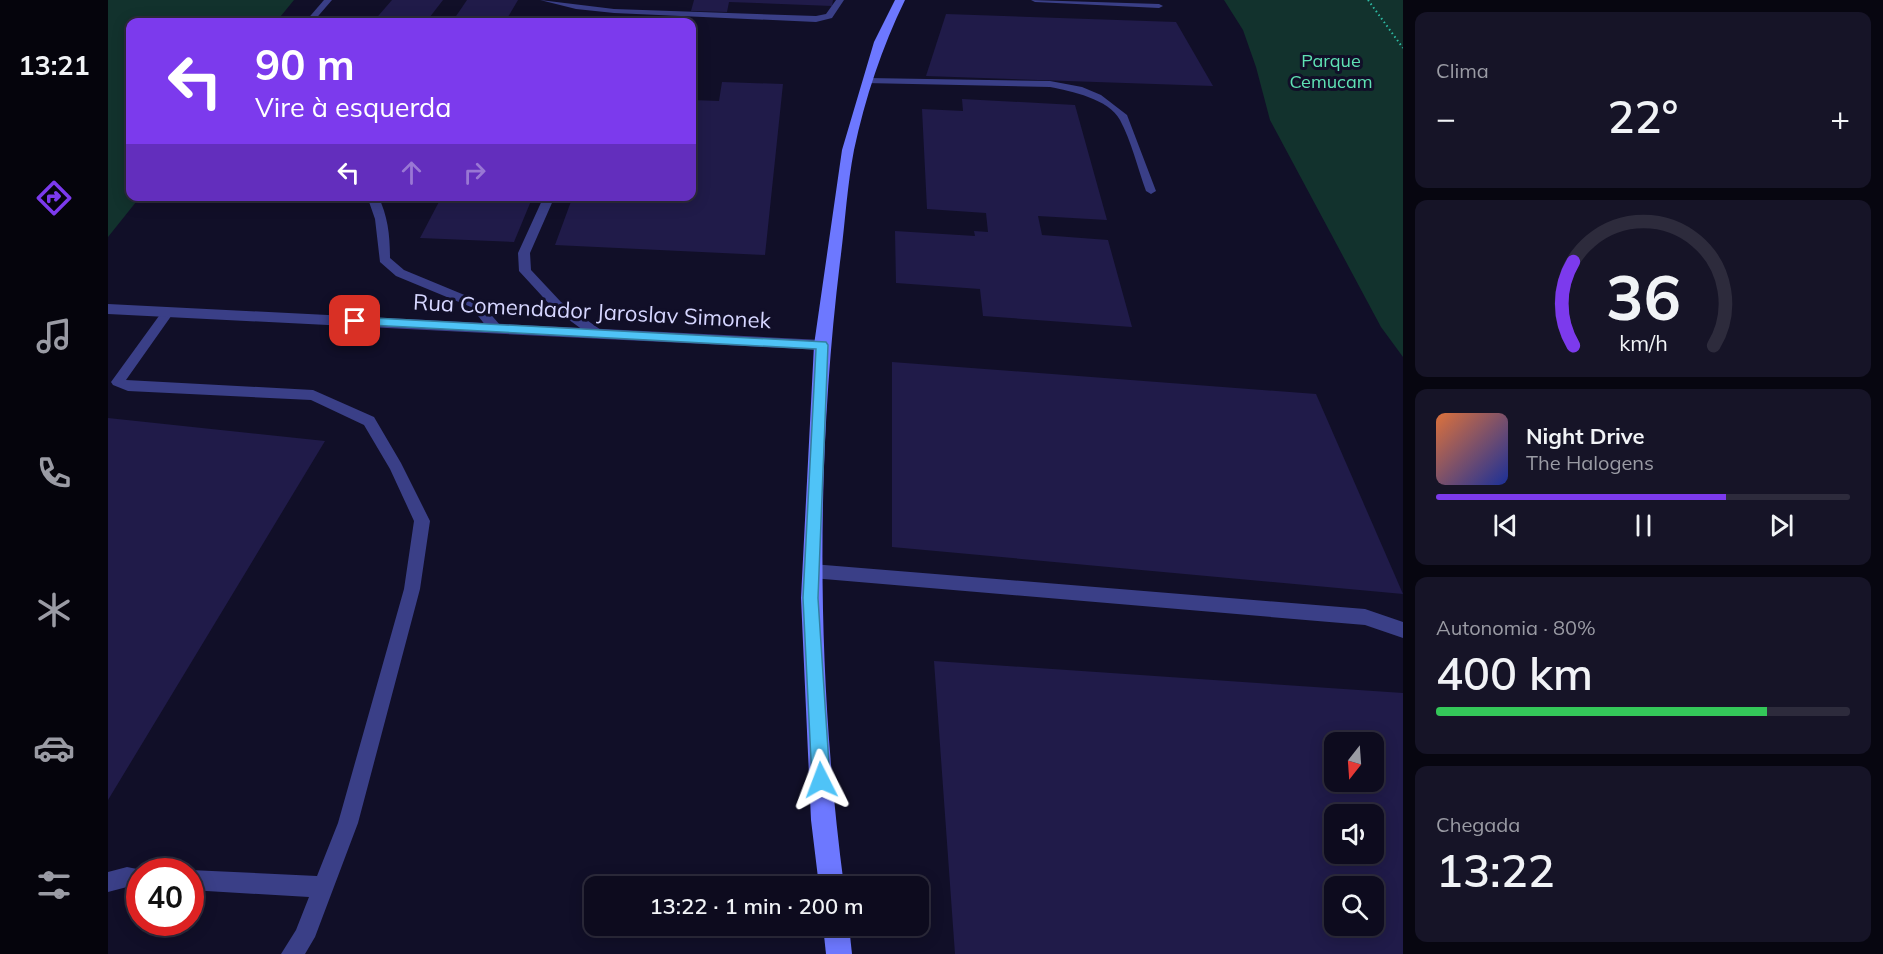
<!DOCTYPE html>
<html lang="pt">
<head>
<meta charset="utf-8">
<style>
  :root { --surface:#0d0b1e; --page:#161427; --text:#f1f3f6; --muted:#9a9ba4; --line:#2d2b3c; --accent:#7c3aed }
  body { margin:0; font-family:Mulish,sans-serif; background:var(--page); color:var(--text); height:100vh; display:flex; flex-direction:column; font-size:22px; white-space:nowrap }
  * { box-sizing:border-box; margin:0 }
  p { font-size:20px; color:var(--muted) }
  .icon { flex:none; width:33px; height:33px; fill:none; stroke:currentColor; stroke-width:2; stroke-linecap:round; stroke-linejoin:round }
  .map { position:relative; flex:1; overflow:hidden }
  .sheet { display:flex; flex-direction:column; gap:12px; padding:12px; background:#070610; width:480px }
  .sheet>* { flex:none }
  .top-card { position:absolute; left:18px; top:18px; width:570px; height:183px; border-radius:12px; box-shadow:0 3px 15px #0003,0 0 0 2px var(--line); background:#7c3aed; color:#fff; overflow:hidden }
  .needle { width:39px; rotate:197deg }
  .buttons { position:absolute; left:1216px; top:732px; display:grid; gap:12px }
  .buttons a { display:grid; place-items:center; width:60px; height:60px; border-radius:12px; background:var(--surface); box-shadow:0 3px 15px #0003,0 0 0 2px var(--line); font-size:30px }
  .speed { position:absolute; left:18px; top:858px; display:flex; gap:12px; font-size:30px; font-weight:700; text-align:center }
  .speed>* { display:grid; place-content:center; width:78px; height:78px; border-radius:50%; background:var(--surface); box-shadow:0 3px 15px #0003,0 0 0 2px var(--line); line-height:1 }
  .speed .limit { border:9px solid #d22; background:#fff; color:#111 }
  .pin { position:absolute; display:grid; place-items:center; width:51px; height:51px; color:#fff; margin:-26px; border-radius:12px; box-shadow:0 3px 9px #0006 }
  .me { position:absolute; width:66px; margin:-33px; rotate:357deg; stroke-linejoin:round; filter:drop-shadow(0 0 4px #0008) }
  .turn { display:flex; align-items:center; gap:21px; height:126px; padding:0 30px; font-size:27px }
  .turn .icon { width:78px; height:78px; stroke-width:2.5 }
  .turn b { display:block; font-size:42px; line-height:51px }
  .lanes { display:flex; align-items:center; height:57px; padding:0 30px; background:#0003; justify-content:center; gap:30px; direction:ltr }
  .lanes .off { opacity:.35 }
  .big { font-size:45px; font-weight:600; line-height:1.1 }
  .sheet .tile { flex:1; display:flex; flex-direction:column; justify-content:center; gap:9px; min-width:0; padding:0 21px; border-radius:12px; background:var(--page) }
  .sheet .dial { align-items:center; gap:0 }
  .dial svg { height:156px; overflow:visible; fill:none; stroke:var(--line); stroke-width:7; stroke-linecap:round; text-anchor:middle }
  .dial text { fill:var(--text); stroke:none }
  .song { display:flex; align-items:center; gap:18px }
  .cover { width:72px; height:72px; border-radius:9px; background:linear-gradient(135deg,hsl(20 70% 55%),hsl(230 70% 35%)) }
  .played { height:6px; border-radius:3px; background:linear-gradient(90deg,var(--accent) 70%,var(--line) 70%) }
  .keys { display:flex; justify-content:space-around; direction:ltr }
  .heat { display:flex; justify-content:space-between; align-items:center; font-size:33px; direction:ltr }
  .charge { height:9px; border-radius:4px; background:linear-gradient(90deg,#34c759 80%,var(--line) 0) }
  .trip { position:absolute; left:476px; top:876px; width:345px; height:60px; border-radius:12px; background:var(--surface); box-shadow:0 3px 15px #0003,0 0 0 2px var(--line); font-weight:600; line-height:60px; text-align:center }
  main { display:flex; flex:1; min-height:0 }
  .tab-bar { display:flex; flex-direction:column; width:108px; justify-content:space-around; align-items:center; background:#05040c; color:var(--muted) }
  .tab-bar .icon { width:42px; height:42px }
  .tab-bar .current { color:var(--accent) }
  .tab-bar b { font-size:27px; color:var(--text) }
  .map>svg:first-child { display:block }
  .green { fill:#12322d }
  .building { fill:#201b49; fill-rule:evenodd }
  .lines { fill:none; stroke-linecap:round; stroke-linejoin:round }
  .path { stroke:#2ebba4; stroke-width:2; stroke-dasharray:1.5 3; stroke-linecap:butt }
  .lane { fill:#3a3f87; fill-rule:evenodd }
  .street { fill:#3a3f87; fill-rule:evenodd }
  .secondary { fill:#6d78ff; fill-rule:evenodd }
  .route { fill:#4fc3f7; stroke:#337fa1; stroke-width:1.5 }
  .labels { text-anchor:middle; stroke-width:6; stroke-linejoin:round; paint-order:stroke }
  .far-park-label { font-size:18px; fill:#5fe2b4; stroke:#110f28 }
  .street-label { font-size:22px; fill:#d6d6ff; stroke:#110f28 }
</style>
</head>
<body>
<main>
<nav class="tab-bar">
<b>13:21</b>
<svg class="icon current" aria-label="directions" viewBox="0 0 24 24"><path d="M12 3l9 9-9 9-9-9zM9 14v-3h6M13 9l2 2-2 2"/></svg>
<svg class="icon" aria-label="music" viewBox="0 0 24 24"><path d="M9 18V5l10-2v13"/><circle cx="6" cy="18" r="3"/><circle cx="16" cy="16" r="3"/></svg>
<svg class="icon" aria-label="phone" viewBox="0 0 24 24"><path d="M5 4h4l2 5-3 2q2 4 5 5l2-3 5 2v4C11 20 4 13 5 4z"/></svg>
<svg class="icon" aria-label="climate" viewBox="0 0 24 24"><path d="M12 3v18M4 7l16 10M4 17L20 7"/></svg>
<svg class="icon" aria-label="car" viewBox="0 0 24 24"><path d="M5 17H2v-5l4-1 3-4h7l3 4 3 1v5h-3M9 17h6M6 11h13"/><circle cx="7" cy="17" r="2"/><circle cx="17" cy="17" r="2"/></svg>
<svg class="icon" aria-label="filters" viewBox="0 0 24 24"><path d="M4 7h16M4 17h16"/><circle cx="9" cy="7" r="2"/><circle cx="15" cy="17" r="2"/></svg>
</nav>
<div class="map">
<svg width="1295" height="954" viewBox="0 0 1295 954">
  <rect width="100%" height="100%" fill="#110f28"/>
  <g class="green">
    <path d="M0,0h186l-18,22h-146v174l10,1 -32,40z"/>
    <path d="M1116,0h179v357l-22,-30 -111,-207 -14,-53 -13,-37z"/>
  </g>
  <g class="building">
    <path d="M284,0h51l-17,22h-53z"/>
    <path d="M359,0h51l-13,22h-53z"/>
    <path d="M586,0h139l-1,6 -103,-4 -2,10 -36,-1z"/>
    <path d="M838,14l230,8 37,64 -287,-10z"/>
    <path d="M614,82l61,2 -18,171 -210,-10 18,-49h119v-96l27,1z"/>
    <path d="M854,99l113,6 32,115 -69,-4 4,19 66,5 24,87 -149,-11 -3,-27 -84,-6 -1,-52 80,5 -1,-5 14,1 -2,-19 -59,-4 -5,-100 41,2z"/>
    <path d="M334,196h91l-19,46 -94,-4z"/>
    <path d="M784,362l424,32 87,200 -511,-47z"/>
    <path d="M0,418l217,23 -217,359z"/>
    <path d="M826,661l469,32v261h-448zM1227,742h39v40h-39zM1227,814h39v40h-39zM1227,886h39v40h-39z"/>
  </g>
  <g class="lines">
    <path class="path" d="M1260,0l35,48"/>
    <g class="lane">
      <path d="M216,0h8l-19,22h-8z"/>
      <path d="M432,0l74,9 202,7 10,-2 10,-14h8l-12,18 -16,4 -202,-9 -38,-4z"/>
      <path d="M923,0l128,4 4,2 -4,2 -124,-6z"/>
      <path d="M760,78l182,3 32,6 19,8 26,20 29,76 -5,3 -5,-3c-8,-22 -15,-51 -26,-71 -11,-21 -49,-29 -70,-33l-185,-4v-4z"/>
      <path d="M259,196h11c10,20 12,40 12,62l14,12 75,31 21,24 1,3 -1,3h-10l-19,-24 -75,-31 -16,-14 -5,-43z"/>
      <path d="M436,196h11l-25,57 1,17 30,32 40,28 1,3 -1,3h-10l-38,-28 -34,-37 -1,-18z"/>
      <path d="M60,308l6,4 -48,68 187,10 61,27 27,46 29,58 -10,68 -62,234 -43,114 -10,17h-24l15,-24 13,-33 -119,-7v-18h-5l5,-2 127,6 21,-53 66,-234 10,-68 -24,-52 -26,-44 -53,-25 -183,-9 -15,-6 -2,-3 53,-73z"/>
      <path d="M704,564l553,45 38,13v16l-38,-13 -553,-47 -6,-2 -2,-5 2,-5z"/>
      <path d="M19,867l20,4 -7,1v16l-13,-1 -19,5v-20z"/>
    </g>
    <path class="street" d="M0,304l714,36 6,1 2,4 -2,4 -6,1 -714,-36z"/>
    <g class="secondary">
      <path d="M787,0h10c-23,47 -40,98 -51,150 -7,36 -9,75 -14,112 -25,206 -23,419 4,624h-25l-8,-66 -10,-222 13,-253 28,-195 32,-108z"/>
      <path d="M715,926h26l3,28h-26z"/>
    </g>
  </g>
  <path class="route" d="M247,317l471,25 2,3 -10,253 12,182 -3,6 -6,3 -6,-3 -3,-6 -9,-182 13,-249 -465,-25v-5z"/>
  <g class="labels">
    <g class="far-park-label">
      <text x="1223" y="67">Parque<tspan x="1223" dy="21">Cemucam</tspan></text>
    </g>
    <g class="street-label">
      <text transform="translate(484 311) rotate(3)" y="8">Rua Comendador Jaroslav Simonek</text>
    </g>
  </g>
</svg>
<div class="buttons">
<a><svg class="needle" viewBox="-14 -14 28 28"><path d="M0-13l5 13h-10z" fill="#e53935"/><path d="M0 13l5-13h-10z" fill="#9a9ba4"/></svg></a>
<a><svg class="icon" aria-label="sound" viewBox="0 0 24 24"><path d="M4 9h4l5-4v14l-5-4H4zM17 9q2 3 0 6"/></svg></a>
<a><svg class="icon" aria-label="search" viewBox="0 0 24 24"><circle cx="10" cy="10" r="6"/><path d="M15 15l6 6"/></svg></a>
</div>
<div class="speed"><div class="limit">40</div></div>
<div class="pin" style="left:247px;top:321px;background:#d93025"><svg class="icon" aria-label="arrive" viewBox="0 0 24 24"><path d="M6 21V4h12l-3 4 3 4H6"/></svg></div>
<svg class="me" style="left:713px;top:780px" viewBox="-20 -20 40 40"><path d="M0-17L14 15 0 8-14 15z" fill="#4fc3f7" stroke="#fff" stroke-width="4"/></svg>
<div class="trip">13:22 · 1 min · 200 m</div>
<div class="top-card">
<div class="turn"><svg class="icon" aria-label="left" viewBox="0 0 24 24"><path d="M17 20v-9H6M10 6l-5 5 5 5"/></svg><div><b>90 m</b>Vire à esquerda</div></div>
<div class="lanes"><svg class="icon" aria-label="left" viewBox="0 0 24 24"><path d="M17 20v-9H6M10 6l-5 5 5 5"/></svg><svg class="icon off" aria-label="ahead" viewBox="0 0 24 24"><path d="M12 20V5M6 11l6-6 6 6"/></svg><svg class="icon off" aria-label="right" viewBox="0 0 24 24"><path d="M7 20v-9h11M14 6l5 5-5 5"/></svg></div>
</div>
</div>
<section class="sheet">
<div class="tile"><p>Clima</p>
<div class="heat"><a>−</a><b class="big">22°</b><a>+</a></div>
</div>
<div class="tile dial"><svg viewBox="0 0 100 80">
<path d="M14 69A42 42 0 1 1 86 69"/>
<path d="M14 69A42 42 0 0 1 14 26" stroke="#7c3aed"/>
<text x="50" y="56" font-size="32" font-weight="700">36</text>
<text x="50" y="72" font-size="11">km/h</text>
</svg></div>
<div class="tile">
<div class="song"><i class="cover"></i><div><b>Night Drive</b><p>The Halogens</p></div></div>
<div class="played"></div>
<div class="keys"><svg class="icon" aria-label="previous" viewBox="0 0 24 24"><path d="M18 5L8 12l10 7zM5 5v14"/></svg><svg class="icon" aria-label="pause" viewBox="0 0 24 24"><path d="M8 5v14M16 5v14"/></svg><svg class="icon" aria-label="next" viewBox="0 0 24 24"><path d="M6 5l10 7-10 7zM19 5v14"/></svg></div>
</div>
<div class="tile"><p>Autonomia · 80%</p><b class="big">400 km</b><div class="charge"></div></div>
<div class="tile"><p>Chegada</p><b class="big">13:22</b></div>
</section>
</main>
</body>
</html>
